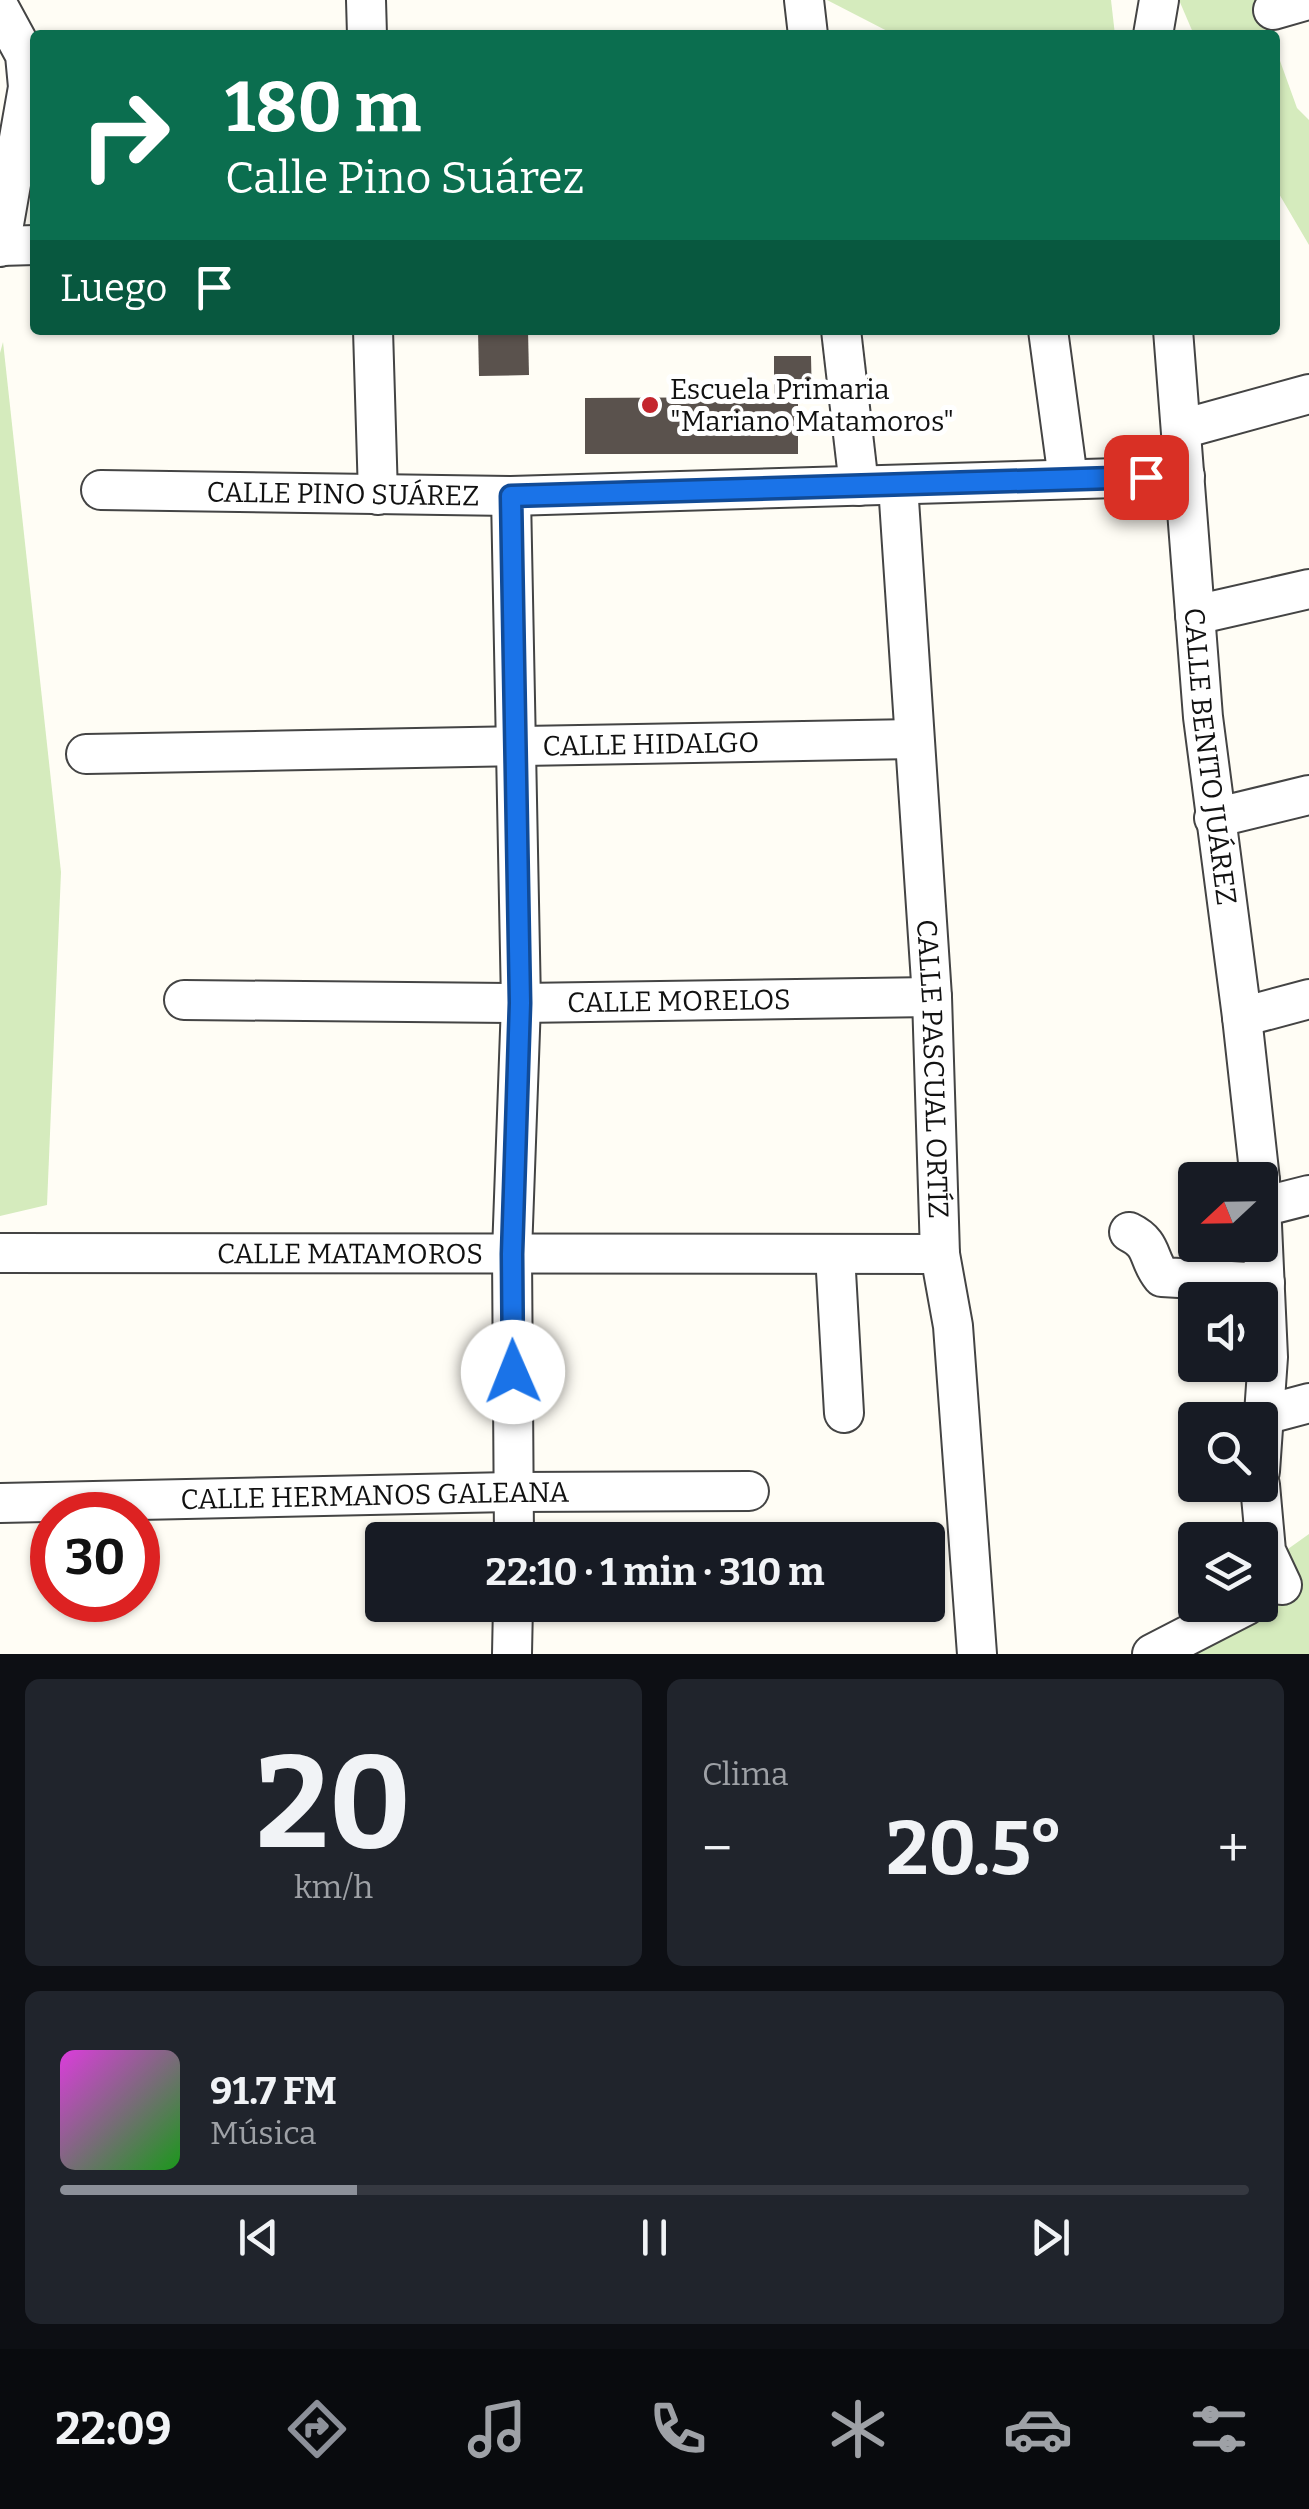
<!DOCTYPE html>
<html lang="es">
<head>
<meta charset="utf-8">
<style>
  :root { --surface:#171b24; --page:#20242c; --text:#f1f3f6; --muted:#9ea1a6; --line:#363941; --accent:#8c9099 }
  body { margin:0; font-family:Bitter,serif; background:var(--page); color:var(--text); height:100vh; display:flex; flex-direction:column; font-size:38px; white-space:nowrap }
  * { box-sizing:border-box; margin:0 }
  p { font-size:32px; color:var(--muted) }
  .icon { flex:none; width:55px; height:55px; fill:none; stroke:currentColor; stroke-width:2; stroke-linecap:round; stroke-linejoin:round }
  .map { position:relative; height:1654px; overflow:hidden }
  .drawer { display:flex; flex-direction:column; gap:25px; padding:25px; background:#0d0f14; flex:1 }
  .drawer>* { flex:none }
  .banner { position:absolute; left:30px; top:30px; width:1250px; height:305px; border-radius:10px; box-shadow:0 2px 8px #0004; background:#0b6e4f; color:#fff; overflow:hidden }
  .needle { width:65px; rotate:248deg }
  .fabs { position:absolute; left:1178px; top:1162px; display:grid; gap:20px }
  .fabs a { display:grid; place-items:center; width:100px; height:100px; border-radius:10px; background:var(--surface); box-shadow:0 2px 8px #0004; font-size:50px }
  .speed { position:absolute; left:30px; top:1492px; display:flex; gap:20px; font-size:50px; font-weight:700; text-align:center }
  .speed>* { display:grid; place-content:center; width:130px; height:130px; border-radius:50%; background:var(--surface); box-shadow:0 2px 8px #0004; line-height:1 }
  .speed .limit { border:15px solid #d22; background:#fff; color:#111 }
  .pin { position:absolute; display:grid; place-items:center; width:85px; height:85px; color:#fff; margin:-42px; border-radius:20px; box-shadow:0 5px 15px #0006 }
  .me { position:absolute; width:110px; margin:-55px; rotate:359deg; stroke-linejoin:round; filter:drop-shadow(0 0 8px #0008) }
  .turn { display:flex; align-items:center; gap:35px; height:210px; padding:0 30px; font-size:45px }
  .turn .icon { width:130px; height:130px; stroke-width:2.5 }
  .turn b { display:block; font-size:70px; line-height:85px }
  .then { display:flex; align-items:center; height:95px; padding:0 30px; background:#0003; gap:20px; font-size:38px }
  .big { font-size:75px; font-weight:700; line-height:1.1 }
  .drawer .card { flex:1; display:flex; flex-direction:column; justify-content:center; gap:15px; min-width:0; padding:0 35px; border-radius:15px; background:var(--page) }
  .drawer .dial { align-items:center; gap:0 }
  .dial b { font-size:130px; line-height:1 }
  .song { display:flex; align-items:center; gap:30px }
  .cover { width:120px; height:120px; border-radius:15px; background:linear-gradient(135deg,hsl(300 70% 55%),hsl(120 70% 35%)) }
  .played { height:10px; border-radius:5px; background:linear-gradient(90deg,var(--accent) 25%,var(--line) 25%) }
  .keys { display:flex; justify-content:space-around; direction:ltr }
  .heat { display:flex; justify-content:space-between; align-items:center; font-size:55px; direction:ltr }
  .drawer .tiles { flex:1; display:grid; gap:25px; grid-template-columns:1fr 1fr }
  .card:last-child { grid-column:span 2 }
  .trip { position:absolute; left:365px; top:1522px; width:580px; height:100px; border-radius:10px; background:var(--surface); box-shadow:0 2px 8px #0004; font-weight:700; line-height:100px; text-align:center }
  .tabs { display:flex; height:160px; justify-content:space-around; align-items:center; background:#090b0e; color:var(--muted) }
  .tabs .icon { width:70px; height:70px }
  .tabs .current { color:var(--accent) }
  .tabs b { font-size:45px; color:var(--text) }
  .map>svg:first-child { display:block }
  .green { fill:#d5ebbd }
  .building { fill:#5a524d }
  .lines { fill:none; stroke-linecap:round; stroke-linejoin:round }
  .minor-casing { stroke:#444; stroke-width:42 }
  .minor { stroke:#fff; stroke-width:38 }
  .route-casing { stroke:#114b97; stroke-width:25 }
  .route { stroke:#1a73e8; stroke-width:18 }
  .poi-dot { fill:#c4262e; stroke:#fff; stroke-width:4 }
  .labels { text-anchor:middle; stroke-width:10; stroke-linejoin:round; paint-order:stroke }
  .poi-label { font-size:28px; fill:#111; stroke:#fff; text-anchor:start }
  .street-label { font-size:28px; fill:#111; stroke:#fff }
</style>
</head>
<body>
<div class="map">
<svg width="1309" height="1654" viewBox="0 0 1309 1654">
  <rect width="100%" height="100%" fill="#fffdf5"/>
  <g class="green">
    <path d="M827,0h284l4,35h-220z"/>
    <path d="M1179,0h79l13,35h-77z"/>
    <path d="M1275,47l22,61 12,12v125l-34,-58z"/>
    <path d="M3,342l58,530 -14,333 -47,11v-863z"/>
    <path d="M1309,1534v120h-167l118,-49v-36z"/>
  </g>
  <g class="building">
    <path d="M478,330h50l1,45 -50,1z"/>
    <path d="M774,356h37l1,47h-14v51h-213v-56l189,-1z"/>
  </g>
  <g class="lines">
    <defs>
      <g id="minor">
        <path d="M366,0l1,35"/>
        <path d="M804,0l4,35"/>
        <path d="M0,9l25,46 3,32 -28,160"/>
        <path d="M1273,10l35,-10"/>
        <path d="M1153,35l6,-35"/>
        <path d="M0,246l35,-1"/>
        <path d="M373,330l5,165"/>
        <path d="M841,330l18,156"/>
        <path d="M1048,330l20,149"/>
        <path id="s1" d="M1173,330l30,387 39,300 18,163"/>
        <path d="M1182,429l127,-35"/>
        <path id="s2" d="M898,485l34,512 8,257 13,72 24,328"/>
        <path id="s3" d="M101,490l410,6 674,-20"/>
        <path d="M511,496l10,507 -9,250 2,287"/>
        <path d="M1195,615l114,-26"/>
        <path id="s4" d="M86,754l828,-15"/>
        <path d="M1214,818l95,-23"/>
        <path id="s5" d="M184,1000l337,3 411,-6"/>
        <path d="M1242,1017l67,-18"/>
        <path d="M1260,1181l8,176 -8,114"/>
        <path d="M1262,1207l47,-12"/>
        <path d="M1129,1232c25,12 18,27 33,45l103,6"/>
        <path id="s6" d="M0,1253l940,1"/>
        <path d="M835,1254l9,159"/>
        <path d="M1264,1415l45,-12"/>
        <path d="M1260,1485l6,66 16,34"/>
        <path id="s7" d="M0,1503l515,-11 234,-1"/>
        <path d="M512,1654l1,-49"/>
        <path d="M1152,1654l95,-49"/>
      </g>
    </defs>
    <use href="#minor" class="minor-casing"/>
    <use href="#minor" class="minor"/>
  </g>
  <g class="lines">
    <defs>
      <path id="route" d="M513,1372l-1,-118 8,-251 -9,-507 635,-19"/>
    </defs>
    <use href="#route" class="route-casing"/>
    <use href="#route" class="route"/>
  </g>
  <circle class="poi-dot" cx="650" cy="405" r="10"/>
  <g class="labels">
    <g class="poi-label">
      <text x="670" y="399">Escuela Primaria<tspan x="670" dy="32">"Mariano Matamoros"</tspan></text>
    </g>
    <g class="street-label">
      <text dy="10" stroke="none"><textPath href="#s3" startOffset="242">CALLE PINO SUÁREZ</textPath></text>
      <text dy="10" stroke="none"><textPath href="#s4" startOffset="565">CALLE HIDALGO</textPath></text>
      <text dy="10" stroke="none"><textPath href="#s1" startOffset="428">CALLE BENITO JUÁREZ</textPath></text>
      <text dy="10" stroke="none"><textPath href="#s5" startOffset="495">CALLE MORELOS</textPath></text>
      <text dy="10" stroke="none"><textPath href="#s2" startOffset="585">CALLE PASCUAL ORTÍZ</textPath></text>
      <text dy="10" stroke="none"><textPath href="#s6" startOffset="350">CALLE MATAMOROS</textPath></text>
      <text dy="10" stroke="none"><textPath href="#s7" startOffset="375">CALLE HERMANOS GALEANA</textPath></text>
    </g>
  </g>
</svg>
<div class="fabs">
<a><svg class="needle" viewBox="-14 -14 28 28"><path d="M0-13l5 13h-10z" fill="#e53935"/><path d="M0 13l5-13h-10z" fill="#9ea1a6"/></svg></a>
<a><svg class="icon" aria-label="sound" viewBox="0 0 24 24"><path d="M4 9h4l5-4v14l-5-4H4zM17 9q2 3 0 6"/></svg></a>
<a><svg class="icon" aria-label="search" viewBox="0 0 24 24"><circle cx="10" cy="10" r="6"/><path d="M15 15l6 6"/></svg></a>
<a><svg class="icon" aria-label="layers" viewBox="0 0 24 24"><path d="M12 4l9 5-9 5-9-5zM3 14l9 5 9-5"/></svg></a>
</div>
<div class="speed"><div class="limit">30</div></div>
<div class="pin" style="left:1146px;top:477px;background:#d93025"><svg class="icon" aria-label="arrive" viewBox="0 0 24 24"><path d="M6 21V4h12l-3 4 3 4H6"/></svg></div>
<svg class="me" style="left:513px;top:1372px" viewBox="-20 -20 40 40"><circle r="19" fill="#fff"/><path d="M0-13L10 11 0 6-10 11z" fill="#1a73e8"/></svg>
<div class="trip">22:10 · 1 min · 310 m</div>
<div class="banner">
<div class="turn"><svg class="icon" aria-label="right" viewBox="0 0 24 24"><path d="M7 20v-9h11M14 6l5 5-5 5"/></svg><div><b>180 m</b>Calle Pino Suárez</div></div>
<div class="then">Luego<svg class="icon" aria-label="arrive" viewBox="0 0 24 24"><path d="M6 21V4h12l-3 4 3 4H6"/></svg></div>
</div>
</div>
<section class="drawer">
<div class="tiles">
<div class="card dial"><b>20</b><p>km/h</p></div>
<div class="card"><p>Clima</p>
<div class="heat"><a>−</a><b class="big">20.5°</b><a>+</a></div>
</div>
<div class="card">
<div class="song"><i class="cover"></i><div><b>91.7 FM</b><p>Música</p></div></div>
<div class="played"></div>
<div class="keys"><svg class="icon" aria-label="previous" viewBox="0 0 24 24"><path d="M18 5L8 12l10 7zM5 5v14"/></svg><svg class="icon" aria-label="pause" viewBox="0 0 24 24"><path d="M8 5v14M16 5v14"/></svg><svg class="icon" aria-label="next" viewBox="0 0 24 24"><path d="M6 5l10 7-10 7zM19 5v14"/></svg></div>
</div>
</div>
</section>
<nav class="tabs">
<b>22:09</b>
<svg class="icon current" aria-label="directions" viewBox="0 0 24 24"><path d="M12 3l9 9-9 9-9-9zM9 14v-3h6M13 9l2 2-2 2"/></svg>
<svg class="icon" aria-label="music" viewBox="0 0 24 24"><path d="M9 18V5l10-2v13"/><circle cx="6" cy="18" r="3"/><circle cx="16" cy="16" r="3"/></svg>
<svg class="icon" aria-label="phone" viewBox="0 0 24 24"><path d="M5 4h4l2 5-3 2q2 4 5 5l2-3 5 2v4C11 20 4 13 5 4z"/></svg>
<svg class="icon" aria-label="climate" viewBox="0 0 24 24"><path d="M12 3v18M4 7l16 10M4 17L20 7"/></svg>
<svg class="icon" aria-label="car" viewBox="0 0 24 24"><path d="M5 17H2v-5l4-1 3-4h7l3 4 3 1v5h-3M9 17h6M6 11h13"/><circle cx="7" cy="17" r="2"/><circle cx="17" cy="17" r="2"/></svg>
<svg class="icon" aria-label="filters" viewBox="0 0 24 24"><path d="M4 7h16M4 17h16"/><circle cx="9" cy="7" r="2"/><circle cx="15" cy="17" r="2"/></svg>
</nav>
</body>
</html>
